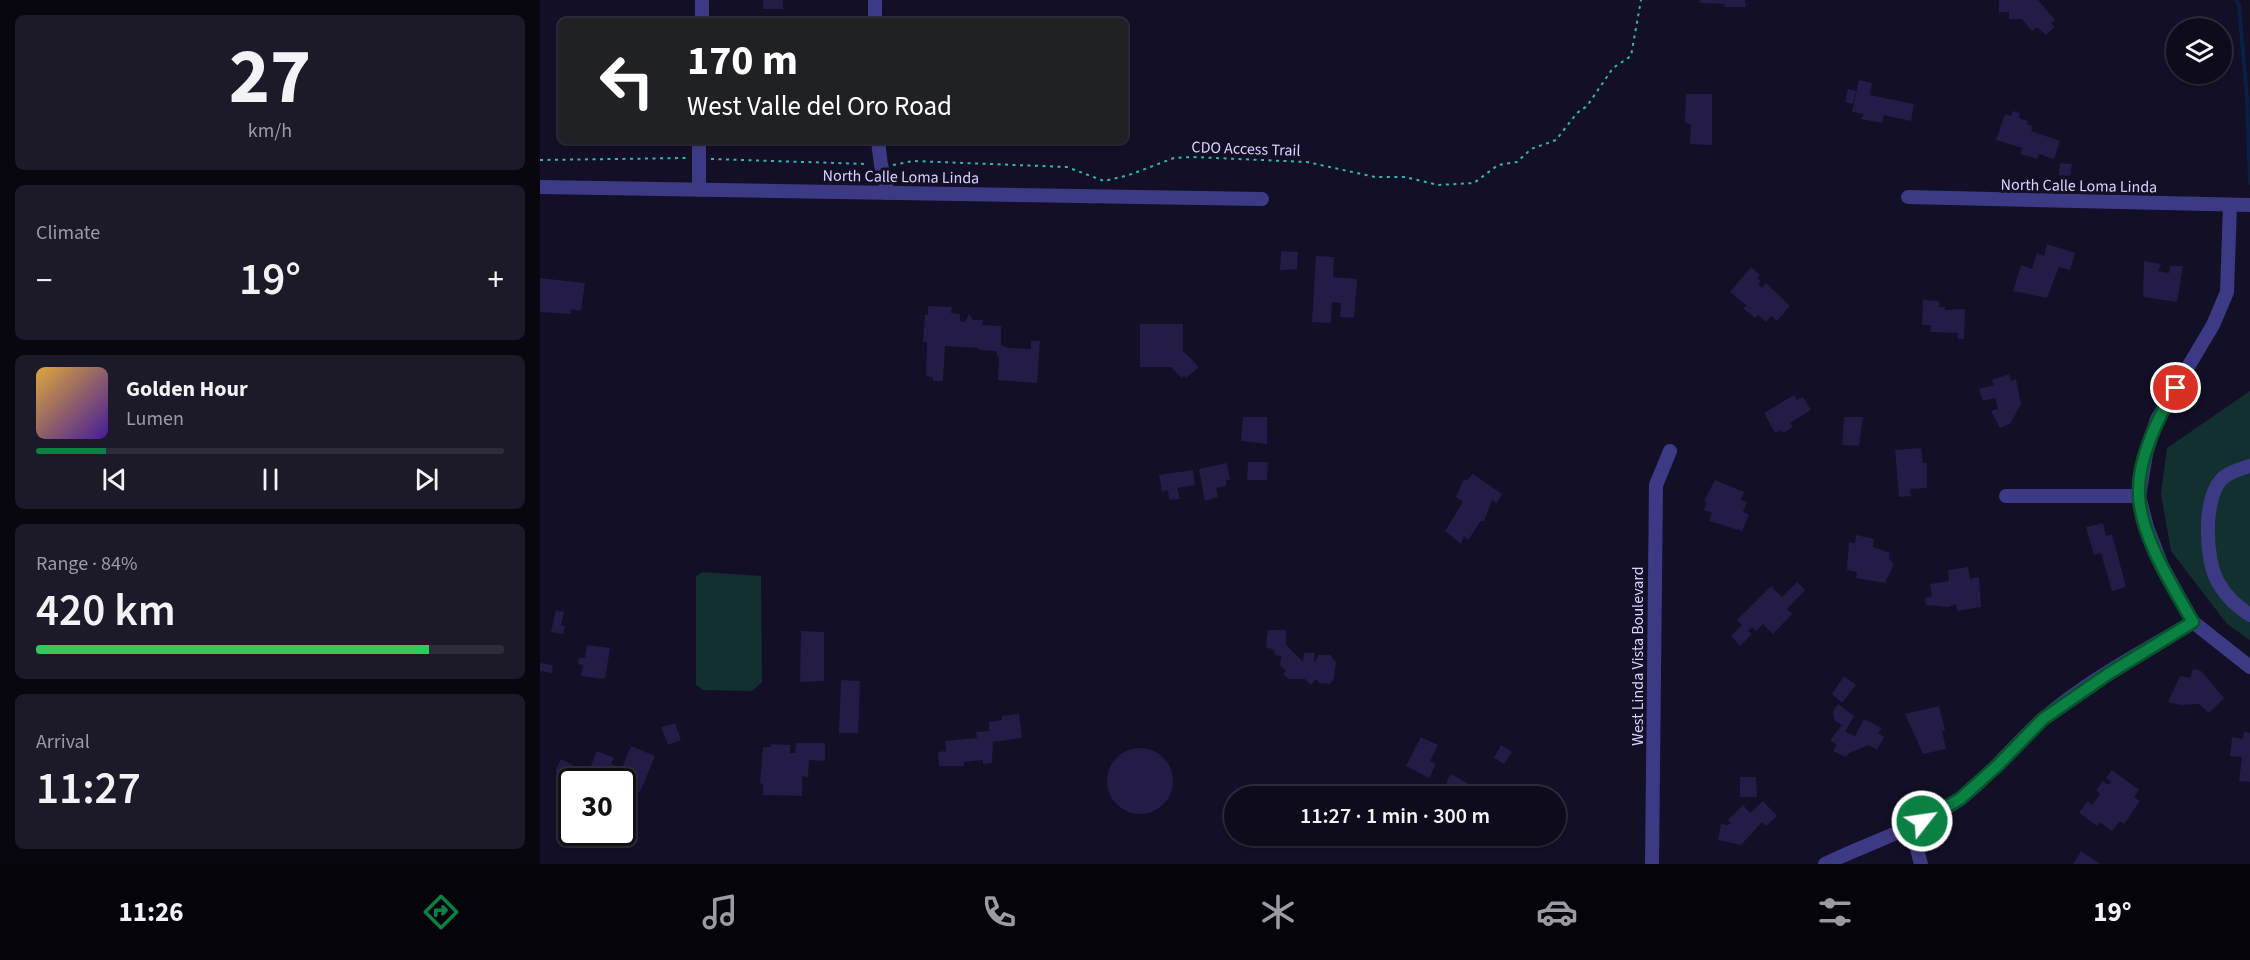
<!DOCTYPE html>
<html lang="en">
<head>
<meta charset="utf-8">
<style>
  :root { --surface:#0e0b1c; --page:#1c1929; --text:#f1f3f6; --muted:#9b9ba3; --line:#2e2b3b; --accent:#0b8043 }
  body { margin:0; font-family:"Source Sans 3",sans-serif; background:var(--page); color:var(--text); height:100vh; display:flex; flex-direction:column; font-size:22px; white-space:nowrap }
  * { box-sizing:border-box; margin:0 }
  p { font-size:20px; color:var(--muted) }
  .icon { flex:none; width:33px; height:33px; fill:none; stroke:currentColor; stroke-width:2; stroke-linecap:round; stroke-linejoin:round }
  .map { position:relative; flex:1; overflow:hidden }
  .drawer { display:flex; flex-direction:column; gap:15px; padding:15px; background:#08060f; width:540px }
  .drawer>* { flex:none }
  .top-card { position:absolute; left:18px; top:18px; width:570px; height:126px; border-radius:9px; box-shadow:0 2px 4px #0004,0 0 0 2px var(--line); background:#202124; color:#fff; overflow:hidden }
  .buttons { position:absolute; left:1626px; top:18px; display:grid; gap:12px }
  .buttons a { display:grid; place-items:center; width:66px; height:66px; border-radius:50%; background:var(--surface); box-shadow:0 2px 4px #0004,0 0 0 2px var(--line); font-size:30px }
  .speed { position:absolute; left:18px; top:768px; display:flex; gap:12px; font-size:30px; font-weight:700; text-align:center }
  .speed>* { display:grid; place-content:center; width:78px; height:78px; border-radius:50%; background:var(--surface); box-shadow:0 2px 4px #0004,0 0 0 2px var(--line); line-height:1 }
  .speed .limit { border:3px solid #111; border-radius:9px; background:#fff; color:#111 }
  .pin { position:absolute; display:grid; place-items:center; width:51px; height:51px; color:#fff; margin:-26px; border:3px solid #fff; border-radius:50%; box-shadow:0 2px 6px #0007 }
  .me { position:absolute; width:66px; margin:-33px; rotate:60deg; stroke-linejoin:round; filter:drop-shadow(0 0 4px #0008) }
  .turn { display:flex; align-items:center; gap:21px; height:126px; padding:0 30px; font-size:27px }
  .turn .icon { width:78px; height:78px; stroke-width:2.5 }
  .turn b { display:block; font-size:42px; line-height:51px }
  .big { font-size:45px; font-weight:600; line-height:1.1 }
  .drawer .card { flex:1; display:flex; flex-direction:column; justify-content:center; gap:9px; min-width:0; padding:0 21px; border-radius:9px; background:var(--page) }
  .drawer .dial { align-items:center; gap:0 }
  .dial b { font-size:78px; line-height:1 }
  .song { display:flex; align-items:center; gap:18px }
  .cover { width:72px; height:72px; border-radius:9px; background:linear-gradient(135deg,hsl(40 70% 55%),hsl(260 70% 35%)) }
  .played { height:6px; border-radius:3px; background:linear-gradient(90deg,var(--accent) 15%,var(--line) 15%) }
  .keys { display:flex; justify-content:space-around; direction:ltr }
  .heat { display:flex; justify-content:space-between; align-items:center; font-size:33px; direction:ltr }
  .charge { height:9px; border-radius:4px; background:linear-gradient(90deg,#34c759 84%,var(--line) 0) }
  .trip { position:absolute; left:684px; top:786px; width:342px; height:60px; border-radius:30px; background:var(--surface); box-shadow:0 2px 4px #0004,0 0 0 2px var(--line); font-weight:600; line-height:60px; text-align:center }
  .tab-bar { display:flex; height:96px; justify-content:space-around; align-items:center; background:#06040b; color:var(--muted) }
  .tab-bar .icon { width:42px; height:42px }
  .tab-bar .on { color:var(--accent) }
  .tab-bar b { font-size:27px; color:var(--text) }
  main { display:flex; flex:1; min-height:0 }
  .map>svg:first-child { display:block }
  .green { fill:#12302f }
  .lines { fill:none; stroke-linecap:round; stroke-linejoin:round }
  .stream { stroke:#0a1f44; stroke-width:4 }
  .building { fill:#241b47 }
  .path { stroke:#2fb8b0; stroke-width:2; stroke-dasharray:3 4.5; stroke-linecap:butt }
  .minor { stroke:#3d3a85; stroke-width:14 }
  .route-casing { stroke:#07532c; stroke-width:15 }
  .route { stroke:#0b8043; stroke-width:10 }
  .labels { text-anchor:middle; stroke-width:6; stroke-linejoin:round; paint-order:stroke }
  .street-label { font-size:16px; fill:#d9d4ff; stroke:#130f26 }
</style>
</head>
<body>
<main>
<section class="drawer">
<div class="card dial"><b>27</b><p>km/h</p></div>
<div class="card"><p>Climate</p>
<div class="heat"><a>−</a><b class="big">19°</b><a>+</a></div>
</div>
<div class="card">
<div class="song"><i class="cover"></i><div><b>Golden Hour</b><p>Lumen</p></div></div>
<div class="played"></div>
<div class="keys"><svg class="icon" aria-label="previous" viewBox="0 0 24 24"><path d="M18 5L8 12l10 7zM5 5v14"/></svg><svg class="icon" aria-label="pause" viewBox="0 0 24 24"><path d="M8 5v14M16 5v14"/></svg><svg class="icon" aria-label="next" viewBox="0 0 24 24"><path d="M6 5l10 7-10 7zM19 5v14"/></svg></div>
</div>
<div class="card"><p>Range · 84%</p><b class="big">420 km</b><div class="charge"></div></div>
<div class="card"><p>Arrival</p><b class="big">11:27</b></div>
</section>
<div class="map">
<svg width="1710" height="864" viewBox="0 0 1710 864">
  <rect width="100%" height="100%" fill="#130f26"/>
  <g class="green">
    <path d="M1710,391v249l-23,-16 -56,-73 -10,-57 6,-46z"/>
    <path d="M163,572l58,4 1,106 -10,9 -49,-1 -7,-5v-109z"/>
  </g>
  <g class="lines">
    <path class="stream" d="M1696,0l3,5 8,94 3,84"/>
  </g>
  <g class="building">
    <rect x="223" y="0" width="20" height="9"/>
    <path d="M1159,0h46l1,7h-22l1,-3 -25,-1z"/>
    <path d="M1459,0h39l17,20 -4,3 4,4 -9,8 -9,-8 -5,4 -10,-12h-13v-7h-10z"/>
    <path d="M1319,80l13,3 -2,12 44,9 -3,17 -27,-6 -2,8 -21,-4 3,-5 -12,-2z"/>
    <path d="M1308,89l8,2 -3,13 -8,-2z"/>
    <path d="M1146,94h26v51l-22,-1 1,-20 -6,-1z"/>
    <path d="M1473,111l7,2 -1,5 9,3 -1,3 6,3 -2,4 29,10 -6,18 -15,-5 -2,5 -17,-5 2,-6 -26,-8 9,-26 6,2z"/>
    <path d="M1520,163l12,1 -2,12 -11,-1z"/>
    <path d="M1507,244l28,9 -5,17 -11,-3 -12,31 -34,-7 8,-26 11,4 5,-16 7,3z"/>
    <path d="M741,251l17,1 -1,17 -17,1z"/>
    <path d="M776,256l18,1 -1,20 24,2 -3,39 -14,-1 1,-14 -9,-1 -1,21 -19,-1z"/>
    <path d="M1604,261l17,3 -3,7 11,2 1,-7h13l-6,36 -34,-5z"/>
    <path d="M1211,267l9,8 -3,3 4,3 -3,3 4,4 4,-5 24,23 -13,15 -6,-5 -5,6 -8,-7 -3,3 -12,-10 4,-2 -17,-14z"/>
    <path d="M0,278l45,5 -4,28 -10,-2v5l-31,-2z"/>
    <path d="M1383,300l16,1v6h6v3l20,-1 -1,30h-6v-6l-28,-1 1,-7h-9z"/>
    <path d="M388,306l24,1 -1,6 9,1v7l5,1 4,-8 4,6h10l-1,5 19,1v19l8,3 22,1v-8h9l-3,42 -39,-3 1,-20 -3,-9 -17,-1v-2l-34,-2 -2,35h-10v-4l-7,-1 1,-34h-4l2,-27h3z"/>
    <path d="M600,324h43v27l16,16 -13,11 -2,-3 -2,3 -11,-11h-31z"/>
    <path d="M1469,374l2,7 5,-2 5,25 -11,20 -10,4 -9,-17 7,-2 -3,-11 -12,3 -4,-12 15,-4 -2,-5z"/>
    <path d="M1254,395l3,5 6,-3 8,13 -21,13 3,4 -10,6 -2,-3 -6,3 -11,-20z"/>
    <path d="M703,417h24v27l-26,-3z"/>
    <path d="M1304,417h19l-4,29 -17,-1z"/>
    <path d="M1381,448l2,15h4v25l-17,1 1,7 -12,1 -4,-47z"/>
    <path d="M708,462h20l-1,18h-20z"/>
    <path d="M687,463l3,17h-4v6l-10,2 2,9 -13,4 -6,-32z"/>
    <path d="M653,470l2,15 -18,3 3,11 -11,1 -1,-10 -6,1 -3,-16z"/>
    <path d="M933,474l29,20 -5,9 -5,-3 -8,21h-3l-13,19 -4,-4 -3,8 -16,-13 18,-29 -7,-5 8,-18 2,2z"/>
    <path d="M1175,480l29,12 -3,8 6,2 -4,10 6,3 -7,16 -33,-10 3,-8 -8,-3 3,-8 -3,-1z"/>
    <path d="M1563,523l3,13 6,-2 14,53 -14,4 -11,-38 -7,2 -8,-28z"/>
    <path d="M1316,535l18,4 -1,8 17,6 -1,6 5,5 -9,19 -29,-5 1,-6 -10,-2 2,-28 6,1z"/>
    <path d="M1428,567l2,12 9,-2 2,30 -24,4 -1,-7 -8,3 -22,-2 -1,-7 7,-1 -2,-13 19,-3 -1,-11z"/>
    <path d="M1257,582l8,8 -18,19 5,5 -19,20 -10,-10 -7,7 -4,-4 -4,4 4,3 -12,12 -9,-10 11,-11 -5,-5 34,-34 11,11z"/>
    <path d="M16,610l8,2 -3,13 4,1 -2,8 -12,-2z"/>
    <path d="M728,630h18v15l17,17 1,-9h11l-1,10 5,-8h11l6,7 -2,16 -4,6 -11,-1 -3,-4 -5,6 -6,-6h-16l-6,-5 3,-3 -6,-6 1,-9 -6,-1 -1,-5 -8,-3z"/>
    <path d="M261,631l23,1v49l-24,1z"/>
    <path d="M47,645l23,3 -5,31 -24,-3 2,-11 -5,-1 1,-6h6z"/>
    <path d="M0,663l13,2 -1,8 -12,-2z"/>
    <path d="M1653,669l8,2 23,27 -15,15 -10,-9 -19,1 -12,-3 12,-26 10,2z"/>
    <path d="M1304,676l12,9 -14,18 -10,-9z"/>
    <path d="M301,680l19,1 -2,52h-19z"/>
    <path d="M1298,704l16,12 -9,16 10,4 9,-17 18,9 -4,5 6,4 -7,13 -8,-5 -20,8 -3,4 -13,-6 4,-6 -7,-5 12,-15 -8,-5 -1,-9z"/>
    <path d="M1399,706l6,24 -3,1 4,18 -23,5 -18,-40z"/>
    <path d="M479,714l3,24 -29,4 -1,21 -9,1v-4l-19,2v4h-25l-1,-14 8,-1 -1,-10 32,-3 -1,-6 13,-1v-9l13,-2v-4z"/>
    <path d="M135,723l6,17 -13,5 -7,-18z"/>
    <path d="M1704,732l6,1v49l-11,-1 3,-24 -12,-1 2,-19 11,2z"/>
    <path d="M881,737l17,8 -8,16 6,3 -7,14 -23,-12z"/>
    <path d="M256,743h29v18l-16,-1 -1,17 -6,-1v20l-39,-1v-11l-3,-1 3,-36h8v-3l19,1v8h5z"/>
    <path d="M961,745l11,7 -8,12 -10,-6z"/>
    <path d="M91,746l24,10 -15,36 -15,-6 -3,6v-10h-38l13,-31 17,7 -3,6 11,4z"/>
    <circle cx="600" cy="781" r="33"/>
    <path d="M21,759l14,7 -5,12 -15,-7z"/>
    <path d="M1572,770l27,20 -5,7 6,4 -16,23 -4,-3 -8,10 -12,-9 -3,4 -18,-13 9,-12 4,4 8,-11 -4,-4 7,-9 6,4 2,-3 -5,-4z"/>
    <path d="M911,774l39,22 7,-13 9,5 -4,8h-32l-24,-13z"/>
    <path d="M1200,777h16l1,20h-17z"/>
    <path d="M1223,801l14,15 -11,10 -4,-4 -21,23 -23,-5 3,-16 7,1 3,-2 -3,-3 15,-15 7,8z"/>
    <path d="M1541,851l19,13h-27z"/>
  </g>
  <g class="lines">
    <g class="path">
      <path d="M171,159l156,5"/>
      <path d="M0,160l147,-2"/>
      <path d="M353,165l20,-4 154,6 37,14 25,-6 45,-17 19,-1 114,5 68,15h30l33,8 36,-2 24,-18 19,-3 14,-13 25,-9 21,-27 10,-7 26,-38 18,-12 10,-56"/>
    </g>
    <g class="minor">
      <path d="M162,21v-21"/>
      <path d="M335,21v-21"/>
      <path d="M338,141l3,24 7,28"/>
      <path d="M0,187l722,12"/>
      <path d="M159,190v-49"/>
      <path d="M1368,197l342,8"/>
      <path d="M1690,205l-3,87 -14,33 -56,94 -11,35 -7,42 8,31 15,39 31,56 57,45"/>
      <path d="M1710,466c-9,3 -22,6 -29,14 -18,20 -16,80 -3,102 8,15 19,24 32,33"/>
      <path d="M1466,496h133"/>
      <path d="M1371,827l10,37"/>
      <path d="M1112,864l4,-379 14,-34"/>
      <path d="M1285,864c44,-22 95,-36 135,-65 31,-23 54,-55 83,-80 44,-38 99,-67 150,-97"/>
    </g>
  </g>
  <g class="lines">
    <defs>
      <path id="route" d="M1382,821l38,-22 38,-34 45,-46 65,-45 85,-52c-20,-35 -52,-85 -54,-126 -2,-36 19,-79 37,-108"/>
    </defs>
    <use href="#route" class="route-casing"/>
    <use href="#route" class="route"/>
  </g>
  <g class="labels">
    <g class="street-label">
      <text transform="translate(706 148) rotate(2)" y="6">CDO Access Trail</text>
      <text transform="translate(361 176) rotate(1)" y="6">North Calle Loma Linda</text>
      <text transform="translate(1539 185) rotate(1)" y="6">North Calle Loma Linda</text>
      <text transform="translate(1097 656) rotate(-90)" y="6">West Linda Vista Boulevard</text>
    </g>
  </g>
</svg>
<div class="buttons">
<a><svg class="icon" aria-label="layers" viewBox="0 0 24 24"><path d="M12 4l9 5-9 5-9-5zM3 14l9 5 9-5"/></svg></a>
</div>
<div class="speed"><div class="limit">30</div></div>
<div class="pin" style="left:1636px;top:388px;background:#d93025"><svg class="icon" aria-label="arrive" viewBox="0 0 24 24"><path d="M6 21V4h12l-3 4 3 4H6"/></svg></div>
<svg class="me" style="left:1382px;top:821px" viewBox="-20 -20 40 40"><circle r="17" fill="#0b8043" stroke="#fff" stroke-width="3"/><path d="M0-11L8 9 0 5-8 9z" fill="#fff"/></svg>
<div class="trip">11:27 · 1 min · 300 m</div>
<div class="top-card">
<div class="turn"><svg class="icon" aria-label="left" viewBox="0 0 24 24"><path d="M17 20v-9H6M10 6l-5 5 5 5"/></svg><div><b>170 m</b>West Valle del Oro Road</div></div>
</div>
</div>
</main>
<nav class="tab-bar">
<b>11:26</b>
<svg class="icon on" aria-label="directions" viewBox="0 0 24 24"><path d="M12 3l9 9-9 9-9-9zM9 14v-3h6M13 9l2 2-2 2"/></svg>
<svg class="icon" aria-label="music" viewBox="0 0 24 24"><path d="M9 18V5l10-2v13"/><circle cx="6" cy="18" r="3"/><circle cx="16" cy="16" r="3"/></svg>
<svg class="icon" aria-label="phone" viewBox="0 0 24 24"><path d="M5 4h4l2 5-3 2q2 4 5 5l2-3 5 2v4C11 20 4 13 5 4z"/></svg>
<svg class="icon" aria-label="climate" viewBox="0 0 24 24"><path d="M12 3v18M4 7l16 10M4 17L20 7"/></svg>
<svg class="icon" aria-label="car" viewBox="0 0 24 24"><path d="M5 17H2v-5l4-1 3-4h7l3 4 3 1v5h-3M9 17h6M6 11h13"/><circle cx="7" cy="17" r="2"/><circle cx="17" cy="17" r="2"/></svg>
<svg class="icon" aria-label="filters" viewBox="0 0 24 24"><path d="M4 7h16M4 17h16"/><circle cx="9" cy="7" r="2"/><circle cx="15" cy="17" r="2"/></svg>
<b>19°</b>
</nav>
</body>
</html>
